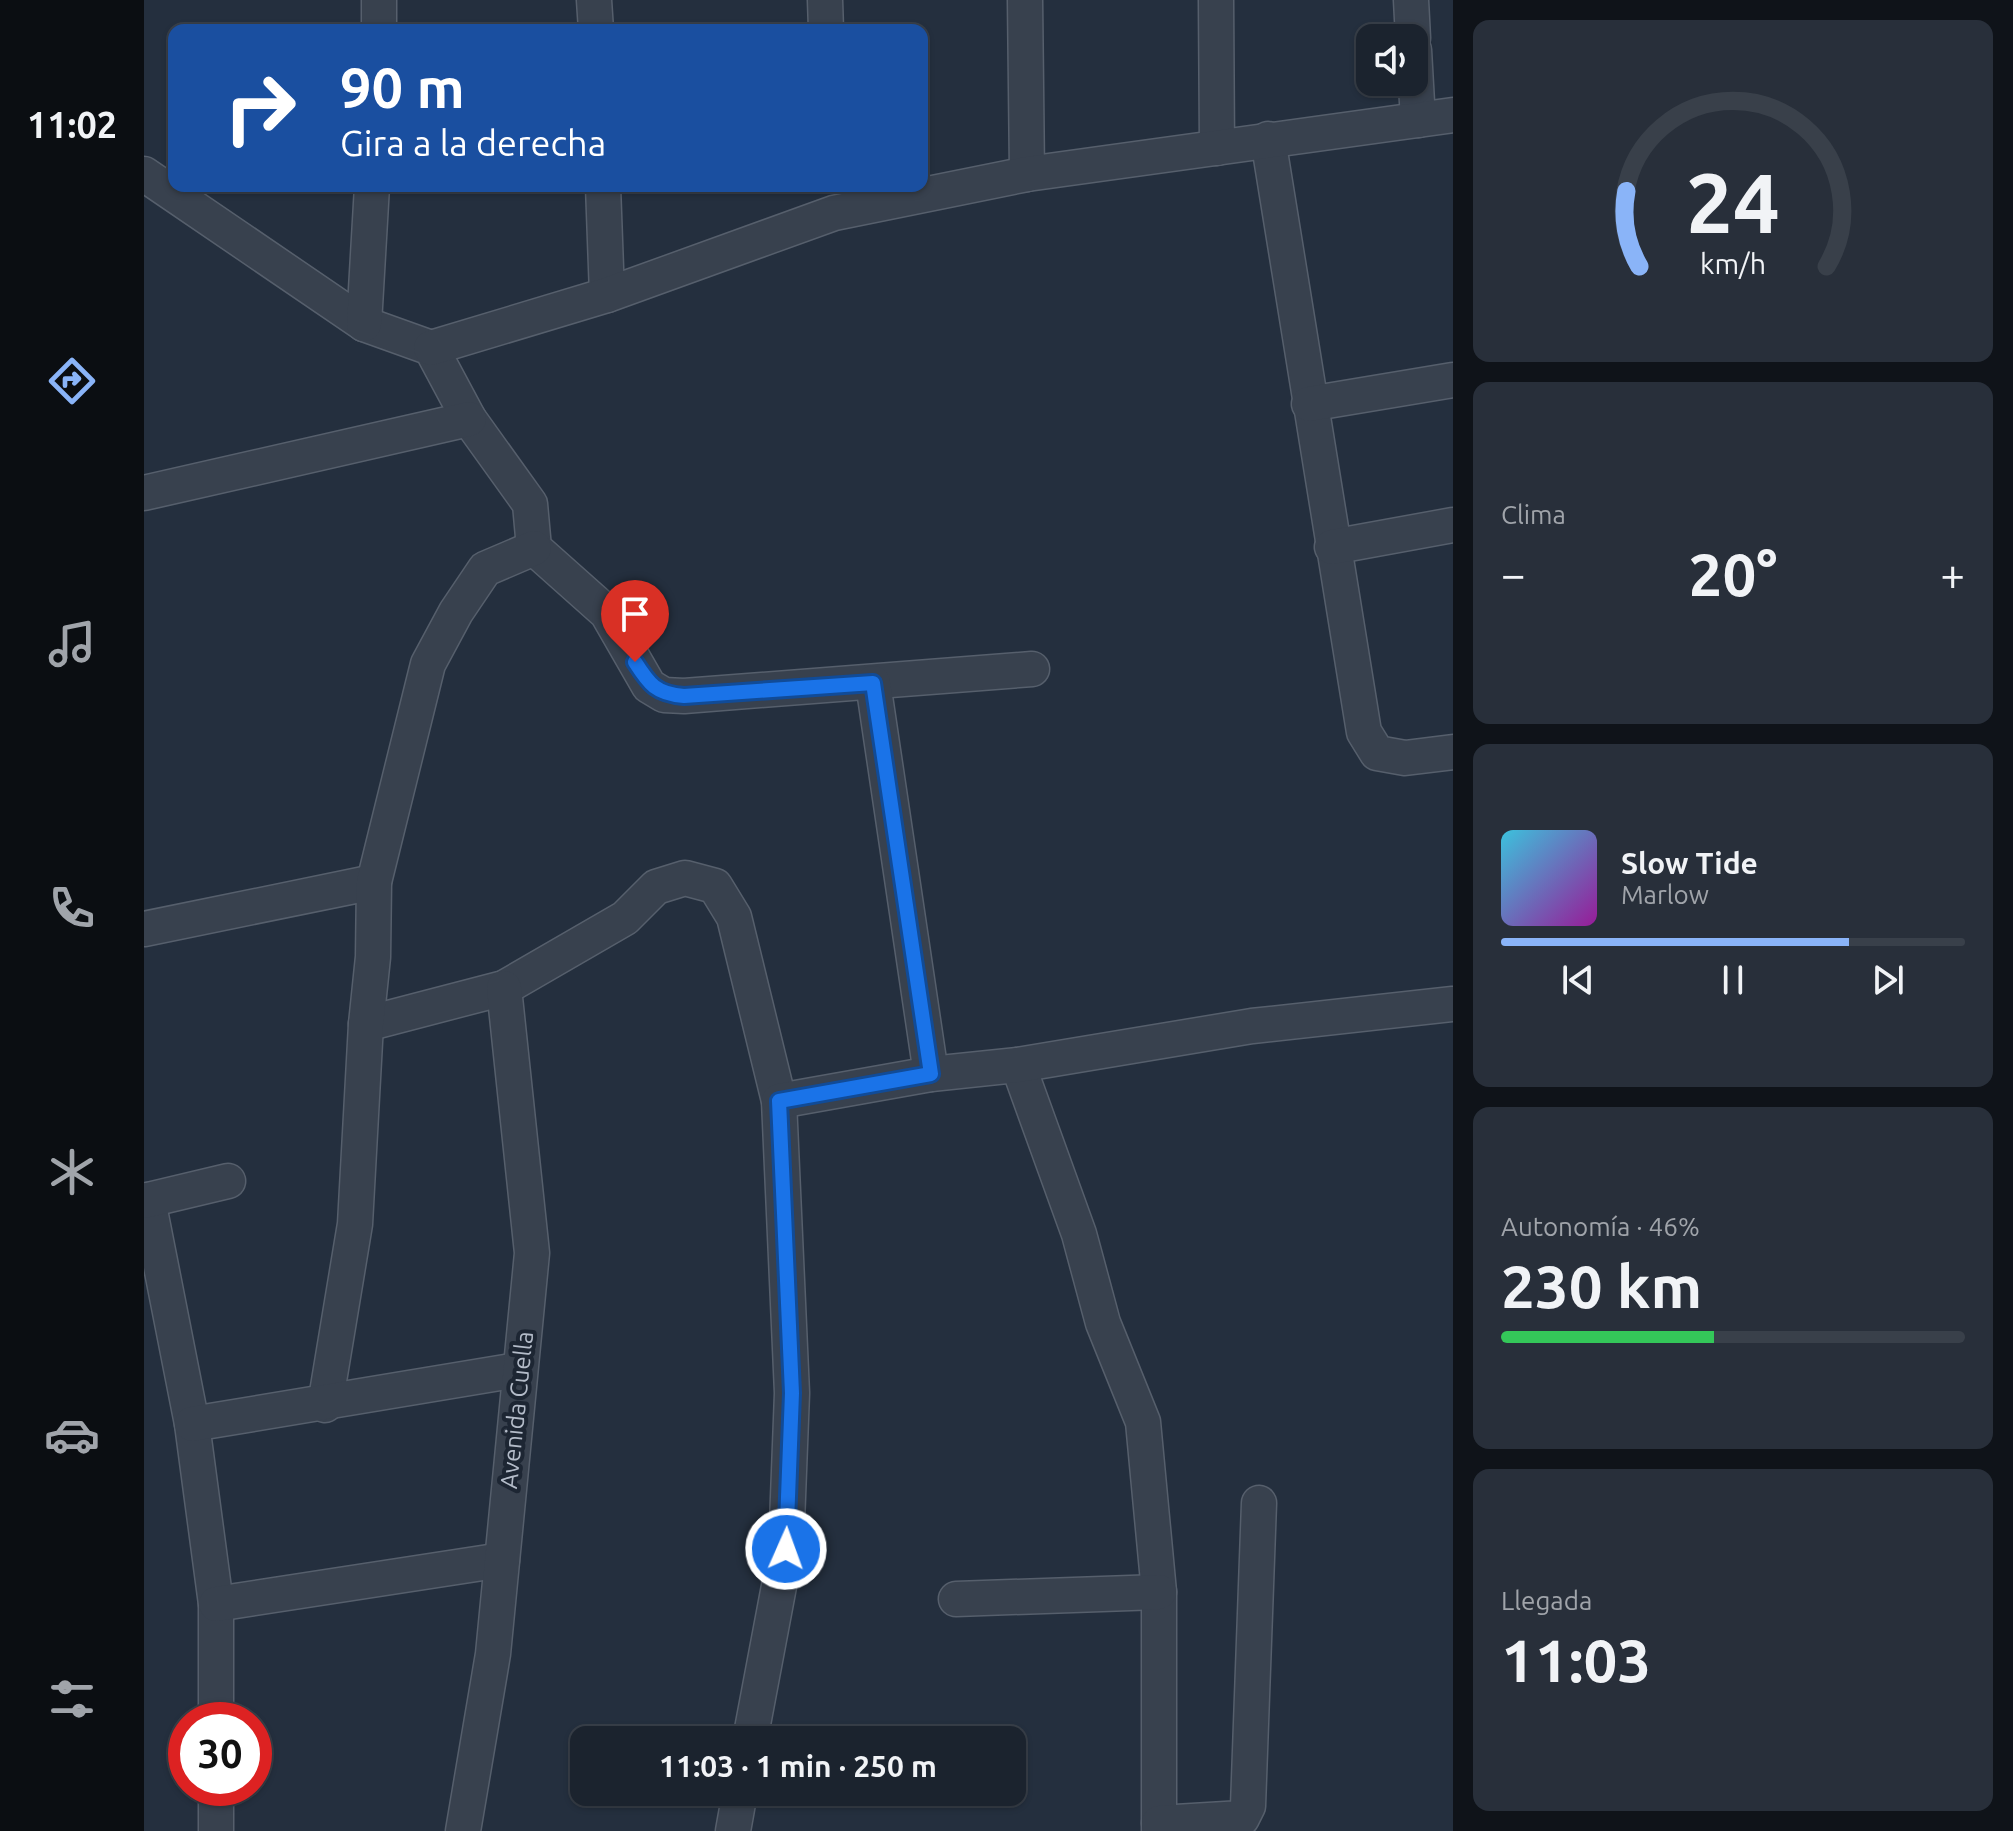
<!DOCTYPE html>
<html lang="es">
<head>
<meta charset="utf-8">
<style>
  :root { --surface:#1b232e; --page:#282f3a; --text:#f1f3f6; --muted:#a0a4aa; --line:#39404a; --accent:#8ab4f8 }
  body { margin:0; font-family:Ubuntu,sans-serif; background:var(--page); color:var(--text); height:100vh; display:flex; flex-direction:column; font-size:30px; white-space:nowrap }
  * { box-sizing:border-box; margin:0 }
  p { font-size:26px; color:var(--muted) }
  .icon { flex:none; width:44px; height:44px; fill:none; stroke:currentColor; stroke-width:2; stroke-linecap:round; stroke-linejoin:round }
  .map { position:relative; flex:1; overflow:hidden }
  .sheet { display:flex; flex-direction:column; gap:20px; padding:20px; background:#0f1319; width:560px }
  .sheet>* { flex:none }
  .guide { position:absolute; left:24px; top:24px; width:760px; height:168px; border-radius:16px; box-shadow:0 2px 6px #0004,0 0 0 2px var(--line); background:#1a4fa0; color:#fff; overflow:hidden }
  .tools { position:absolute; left:1212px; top:24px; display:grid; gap:16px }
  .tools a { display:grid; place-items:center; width:72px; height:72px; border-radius:16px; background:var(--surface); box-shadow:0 2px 6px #0004,0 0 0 2px var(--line); font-size:40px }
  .speed { position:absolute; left:24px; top:1702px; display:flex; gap:16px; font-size:40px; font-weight:700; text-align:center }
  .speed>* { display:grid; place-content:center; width:104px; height:104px; border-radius:50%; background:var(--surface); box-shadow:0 2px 6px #0004,0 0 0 2px var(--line); line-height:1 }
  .speed .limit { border:12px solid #d22; background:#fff; color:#111 }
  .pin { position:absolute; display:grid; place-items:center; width:68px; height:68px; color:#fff; margin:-82px -34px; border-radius:50% 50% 50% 0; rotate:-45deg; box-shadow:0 0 8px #0007 }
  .pin .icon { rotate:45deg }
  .me { position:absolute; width:88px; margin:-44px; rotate:2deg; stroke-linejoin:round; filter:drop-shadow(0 0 6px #0008) }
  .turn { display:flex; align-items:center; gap:28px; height:168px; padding:0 40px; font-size:36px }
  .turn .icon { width:104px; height:104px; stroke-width:2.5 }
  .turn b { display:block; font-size:56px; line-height:68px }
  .big { font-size:60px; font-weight:700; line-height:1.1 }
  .sheet .card { flex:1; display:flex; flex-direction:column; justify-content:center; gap:12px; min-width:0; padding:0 28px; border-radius:16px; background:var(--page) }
  .sheet .dial { align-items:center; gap:0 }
  .dial svg { height:208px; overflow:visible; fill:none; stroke:var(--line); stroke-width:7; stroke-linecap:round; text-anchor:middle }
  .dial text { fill:var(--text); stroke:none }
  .song { display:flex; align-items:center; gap:24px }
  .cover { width:96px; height:96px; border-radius:12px; background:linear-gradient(135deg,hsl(190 70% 55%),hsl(300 70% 35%)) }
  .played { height:8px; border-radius:4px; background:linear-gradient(90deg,var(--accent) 75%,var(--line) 75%) }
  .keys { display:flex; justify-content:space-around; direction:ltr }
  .heat { display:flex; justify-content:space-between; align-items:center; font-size:44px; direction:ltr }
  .charge { height:12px; border-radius:6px; background:linear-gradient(90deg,#34c759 46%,var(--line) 0) }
  .trip { position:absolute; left:426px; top:1726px; width:456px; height:80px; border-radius:16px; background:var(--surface); box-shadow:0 2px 6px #0004,0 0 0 2px var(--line); font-weight:700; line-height:80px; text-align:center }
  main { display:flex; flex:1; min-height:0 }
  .tabs { display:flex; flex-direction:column; width:144px; justify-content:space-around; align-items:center; background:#0b0e12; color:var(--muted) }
  .tabs .icon { width:56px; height:56px }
  .tabs .on { color:var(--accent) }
  .tabs b { font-size:36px; color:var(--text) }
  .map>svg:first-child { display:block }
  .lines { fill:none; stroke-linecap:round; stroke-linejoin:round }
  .minor-casing { stroke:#565f6c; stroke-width:37 }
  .minor { stroke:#38414e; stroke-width:34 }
  .route-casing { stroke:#114b97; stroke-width:20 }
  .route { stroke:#1a73e8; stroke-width:14 }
  .labels { text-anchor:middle; stroke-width:8; stroke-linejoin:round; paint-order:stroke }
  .street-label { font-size:24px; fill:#b4bcc9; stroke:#1d2633 }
</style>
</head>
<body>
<main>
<nav class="tabs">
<b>11:02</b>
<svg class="icon on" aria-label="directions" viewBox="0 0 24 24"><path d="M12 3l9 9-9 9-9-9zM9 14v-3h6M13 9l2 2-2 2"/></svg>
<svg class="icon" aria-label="music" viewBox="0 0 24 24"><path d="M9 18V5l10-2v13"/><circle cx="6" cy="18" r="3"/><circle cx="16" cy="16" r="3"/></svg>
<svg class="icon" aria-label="phone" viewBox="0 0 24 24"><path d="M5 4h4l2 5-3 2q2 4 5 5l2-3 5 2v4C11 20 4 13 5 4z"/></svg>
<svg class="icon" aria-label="climate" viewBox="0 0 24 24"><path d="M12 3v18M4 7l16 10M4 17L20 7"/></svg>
<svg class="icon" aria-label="car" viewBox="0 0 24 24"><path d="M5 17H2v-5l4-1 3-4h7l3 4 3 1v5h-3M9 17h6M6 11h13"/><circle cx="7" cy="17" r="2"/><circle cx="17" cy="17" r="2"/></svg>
<svg class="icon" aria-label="filters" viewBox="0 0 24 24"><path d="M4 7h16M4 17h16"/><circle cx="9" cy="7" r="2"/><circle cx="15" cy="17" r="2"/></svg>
</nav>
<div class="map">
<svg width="1309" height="1831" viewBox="0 0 1309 1831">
  <rect width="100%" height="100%" fill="#242f3e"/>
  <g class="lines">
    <defs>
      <g id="minor">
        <path d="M235,0v30"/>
        <path d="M450,0l2,30"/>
        <path d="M681,0l1,30"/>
        <path d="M881,0l2,174"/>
        <path d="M1072,0l1,148"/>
        <path d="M1267,0l2,38"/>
        <path d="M1270,50l4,70"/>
        <path d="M1124,139l96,593 13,21 28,5 48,-6"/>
        <path d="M0,174l220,150 67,24 38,71 61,85 4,44 73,65 42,73 15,9 20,1 348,-27"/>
        <path d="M459,186l4,109"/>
        <path d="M220,324l8,-138"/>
        <path d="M287,348l176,-53 227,-82 193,-39 426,-59"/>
        <path d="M1165,404l144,-24"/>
        <path d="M0,493l325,-74"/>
        <path d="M1188,547l121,-22"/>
        <path d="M729,683l58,391"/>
        <path d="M0,929l230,-47"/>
        <path d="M222,1024l138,-36 121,-70 31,-31 29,-9 30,8 19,31 45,184 13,292 -6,156 -36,191"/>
        <path d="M874,1065l61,169 24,89 40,99 16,170v239"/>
        <path d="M635,1101l152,-27 87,-9 234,-39 201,-22"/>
        <path d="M4,1200l44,224 24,180v116"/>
        <path d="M0,1201l84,-20"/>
        <path d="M181,1405l30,-181 11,-200 7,-67 1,-75 54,-218 28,-52 29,-43 49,-21"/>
        <path d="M48,1424l326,-54"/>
        <path d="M812,1599l203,-7"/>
        <path d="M72,1604l286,-44"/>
        <path d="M1015,1823l83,-5 6,-12 11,-303"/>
        <path d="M72,1831v-43"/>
        <path d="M319,1831l30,-177 39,-401 -28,-265"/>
        <path d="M589,1831l7,-39"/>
      </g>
    </defs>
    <use href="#minor" class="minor-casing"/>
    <use href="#minor" class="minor"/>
  </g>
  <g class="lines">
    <defs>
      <path id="route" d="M491,662c14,22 21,32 49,34l189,-13 58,391 -152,27 13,292 -6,156"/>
    </defs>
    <use href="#route" class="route-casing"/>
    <use href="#route" class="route"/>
  </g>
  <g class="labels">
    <g class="street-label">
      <text transform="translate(373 1410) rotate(-84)" y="8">Avenida Cuella</text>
    </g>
  </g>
</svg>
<div class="tools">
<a><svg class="icon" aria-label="sound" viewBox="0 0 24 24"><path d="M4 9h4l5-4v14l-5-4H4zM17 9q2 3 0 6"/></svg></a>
</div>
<div class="speed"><div class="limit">30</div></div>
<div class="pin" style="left:491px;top:662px;background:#d93025"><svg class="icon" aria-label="arrive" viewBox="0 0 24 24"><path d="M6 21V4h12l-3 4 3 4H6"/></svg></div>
<svg class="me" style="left:642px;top:1549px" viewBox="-20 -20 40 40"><circle r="17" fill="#1a73e8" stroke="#fff" stroke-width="3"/><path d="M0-11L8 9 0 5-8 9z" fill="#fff"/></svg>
<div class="trip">11:03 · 1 min · 250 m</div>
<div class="guide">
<div class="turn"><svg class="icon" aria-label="right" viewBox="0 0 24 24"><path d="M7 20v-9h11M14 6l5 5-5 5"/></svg><div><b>90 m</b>Gira a la derecha</div></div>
</div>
</div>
<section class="sheet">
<div class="card dial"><svg viewBox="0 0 100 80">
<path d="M14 69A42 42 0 1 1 86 69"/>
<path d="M14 69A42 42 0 0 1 9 40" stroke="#8ab4f8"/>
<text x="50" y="56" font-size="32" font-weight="700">24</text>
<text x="50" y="72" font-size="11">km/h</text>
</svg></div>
<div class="card"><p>Clima</p>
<div class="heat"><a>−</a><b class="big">20°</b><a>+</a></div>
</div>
<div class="card">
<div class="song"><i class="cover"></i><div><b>Slow Tide</b><p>Marlow</p></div></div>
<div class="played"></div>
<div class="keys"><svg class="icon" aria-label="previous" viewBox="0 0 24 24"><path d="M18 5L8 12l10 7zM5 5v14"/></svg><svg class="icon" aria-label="pause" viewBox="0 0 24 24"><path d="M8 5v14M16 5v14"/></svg><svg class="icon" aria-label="next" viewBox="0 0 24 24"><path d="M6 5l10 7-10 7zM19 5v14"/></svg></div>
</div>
<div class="card"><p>Autonomía · 46%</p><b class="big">230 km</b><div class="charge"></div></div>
<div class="card"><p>Llegada</p><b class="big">11:03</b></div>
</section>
</main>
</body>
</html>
